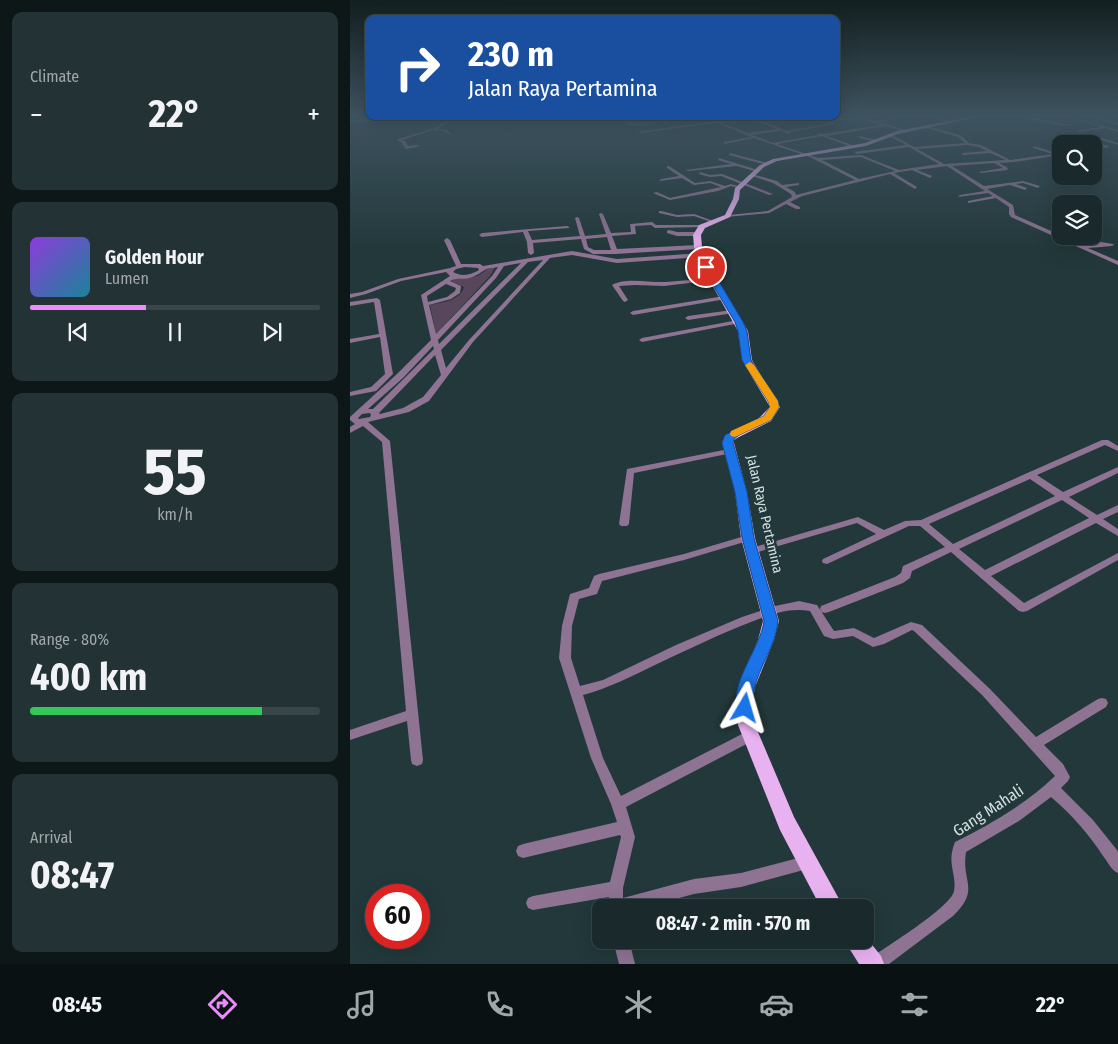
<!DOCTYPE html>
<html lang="en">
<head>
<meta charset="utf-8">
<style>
  :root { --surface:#1a2a2c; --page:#233234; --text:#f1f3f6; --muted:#9fa7a9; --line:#384648; --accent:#ec8cfa }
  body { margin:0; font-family:"Fira Sans Condensed",sans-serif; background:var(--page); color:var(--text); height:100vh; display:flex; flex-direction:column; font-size:19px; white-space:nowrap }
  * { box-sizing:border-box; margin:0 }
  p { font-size:16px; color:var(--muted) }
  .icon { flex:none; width:28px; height:28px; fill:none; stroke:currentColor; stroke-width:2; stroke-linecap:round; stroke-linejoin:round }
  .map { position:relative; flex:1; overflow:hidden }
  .drawer { display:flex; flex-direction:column; gap:12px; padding:12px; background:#0e1718; width:350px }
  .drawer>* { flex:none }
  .hud { position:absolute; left:15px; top:15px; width:475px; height:105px; border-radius:10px; box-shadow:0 5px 20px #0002,0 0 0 1px var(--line); background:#1a4fa0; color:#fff; overflow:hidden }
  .tools { position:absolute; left:702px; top:135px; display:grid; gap:10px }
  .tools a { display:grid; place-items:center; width:50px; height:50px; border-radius:10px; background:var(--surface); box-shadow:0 5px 20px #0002,0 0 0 1px var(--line); font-size:25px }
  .speed { position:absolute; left:15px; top:884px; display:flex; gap:10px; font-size:25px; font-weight:700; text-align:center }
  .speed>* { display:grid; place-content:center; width:65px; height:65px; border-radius:50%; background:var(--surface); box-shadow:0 5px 20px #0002,0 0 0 1px var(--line); line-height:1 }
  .speed .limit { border:8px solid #d22; background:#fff; color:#111 }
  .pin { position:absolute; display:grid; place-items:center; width:42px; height:42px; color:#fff; margin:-21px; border:2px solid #fff; border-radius:50%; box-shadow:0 1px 5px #0007 }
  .me { position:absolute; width:55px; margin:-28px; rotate:7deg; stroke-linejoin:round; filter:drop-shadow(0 0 4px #0008) }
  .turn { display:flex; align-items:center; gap:18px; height:105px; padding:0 20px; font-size:22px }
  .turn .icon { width:65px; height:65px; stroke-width:2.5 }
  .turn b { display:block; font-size:35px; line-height:42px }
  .big { font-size:38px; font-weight:700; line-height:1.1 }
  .drawer .card { flex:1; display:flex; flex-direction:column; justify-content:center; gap:8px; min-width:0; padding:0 18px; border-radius:10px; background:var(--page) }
  .drawer .dial { align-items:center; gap:0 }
  .dial b { font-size:65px; line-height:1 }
  .song { display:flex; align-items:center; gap:15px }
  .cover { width:60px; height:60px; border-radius:8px; background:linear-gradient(135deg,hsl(270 70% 55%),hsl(190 70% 35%)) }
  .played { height:5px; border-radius:2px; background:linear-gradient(90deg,var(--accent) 40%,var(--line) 40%) }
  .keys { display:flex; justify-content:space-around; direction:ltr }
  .heat { display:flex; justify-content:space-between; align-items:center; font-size:28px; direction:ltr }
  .charge { height:8px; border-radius:4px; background:linear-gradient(90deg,#34c759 80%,var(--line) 0) }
  .trip { position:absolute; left:242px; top:899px; width:282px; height:50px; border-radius:10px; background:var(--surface); box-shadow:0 5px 20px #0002,0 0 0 1px var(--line); font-weight:700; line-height:50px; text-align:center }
  .tab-bar { display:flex; height:80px; justify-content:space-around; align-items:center; background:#0a1112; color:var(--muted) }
  .tab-bar .icon { width:35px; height:35px }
  .tab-bar .selected { color:var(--accent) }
  .tab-bar b { font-size:22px; color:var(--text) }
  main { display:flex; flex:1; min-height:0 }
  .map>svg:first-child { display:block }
  .green { fill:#58465a }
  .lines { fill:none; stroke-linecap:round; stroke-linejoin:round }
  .street { fill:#8e7392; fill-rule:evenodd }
  .primary { fill:#e8b1f0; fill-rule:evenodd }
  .route { fill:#1a73e8; stroke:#114b97 }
  .slow { fill:#f59e0b }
  .labels { text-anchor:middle; stroke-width:5; stroke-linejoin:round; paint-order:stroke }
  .street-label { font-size:14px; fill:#d3e0e1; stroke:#22383a }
  .near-street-label { font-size:16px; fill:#d3e0e1; stroke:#22383a }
</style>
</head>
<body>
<main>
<section class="drawer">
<div class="card"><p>Climate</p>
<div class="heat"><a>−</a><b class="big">22°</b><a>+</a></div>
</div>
<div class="card">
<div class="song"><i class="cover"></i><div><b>Golden Hour</b><p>Lumen</p></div></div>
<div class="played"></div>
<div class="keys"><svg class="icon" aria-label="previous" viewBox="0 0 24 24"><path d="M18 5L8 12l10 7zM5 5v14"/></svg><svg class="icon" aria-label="pause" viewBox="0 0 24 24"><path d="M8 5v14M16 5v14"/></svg><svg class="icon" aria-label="next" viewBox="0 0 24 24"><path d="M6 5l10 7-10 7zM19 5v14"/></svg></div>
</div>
<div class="card dial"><b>55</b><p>km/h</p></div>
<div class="card"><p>Range · 80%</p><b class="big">400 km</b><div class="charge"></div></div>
<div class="card"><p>Arrival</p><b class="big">08:47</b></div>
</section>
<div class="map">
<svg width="768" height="964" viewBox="0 0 768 964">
  <rect width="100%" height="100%" fill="#22383a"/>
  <path class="green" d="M145,267l-5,9 -54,58 -6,-29c13,-3 30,-4 34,-18l-13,-6c10,-7 26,1 35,-12z"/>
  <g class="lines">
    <g class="street">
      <path d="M43,116h14l-57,7v-2z"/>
      <path d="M100,116h4l-5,5 -12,8 10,1 4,5 -8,-4 -10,-1 -31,10 3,1 3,5 10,-1 2,1 -13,3 -2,-1 -3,-5 -5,-3c18,-8 40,-8 53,-24z"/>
      <path d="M115,116h30l-2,1z"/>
      <path d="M281,116h12l-15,3 6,5 17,-2 2,1 -21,3 -9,-8z"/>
      <path d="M316,116h5l7,4 -3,1z"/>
      <path d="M352,116c8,0 14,5 20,5 15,-1 30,-5 46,-5l-12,2 31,13 44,-8 -13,-7h5l6,3 27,-2 -3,-1h5l17,5 33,-5 -30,6 29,8 -1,2 -21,-6 -58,10 25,9 -1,2 -29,-11 -45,8 41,14 43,-3 38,15 40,-6 -30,-17 -52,7 -3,-2 52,-7 -17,-9 1,-2 24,13 51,-4 -7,-6 -32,-9 1,-2 33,9 9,8 12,2 29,15 42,-6 -19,-6 1,-2 23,7h4v2l-46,7 -16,1 9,5 -1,2 -26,3 -2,-1 24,-4 -9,-5 -42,3 32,20 39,-5 17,5 -2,2 -15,-5 -7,1 11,4 -2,2 -15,-5 -23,4 26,16 2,10 68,30 18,-3 12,2 1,1c-5,2 -19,2 -26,3l30,13v4l-107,-48 -2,-3v-7l-13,-9 -28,5v-2l25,-5 -5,-3 -30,4 2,-2 25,-4 -38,-25 -30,4 15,6 -2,2 -18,-8 -18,3 23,14 -2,2 -25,-15 -88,22 -12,6 10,5v2h-4l-10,-5 -17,9 -43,4v-1l2,-1 40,-4 24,-14 -1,-3 -18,-11 -21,-7v-2l25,7 5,4 17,-2v2l-13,2 9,5 1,3 59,-15 -45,-23 -56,-19 -30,6v-2l27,-5 -34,-14 -77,10 -2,-1 76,-11zM401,119l26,10 -29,4 -25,-10zM511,119l19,6 -57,9 -4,-1 -1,2 -45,8 -21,-8 29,-4 8,3 1,-2 45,-8 -3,-3zM618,145l11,2 8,4 -24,2 -1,2 28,-2 16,7 -62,4 -27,-15zM511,157l34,14 -36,8 -37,-19z"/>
      <path d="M570,116h14l19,6 -2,1 -19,-6z"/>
      <path d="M663,116h6l44,8h12l-12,2z"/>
      <path d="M716,116l52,14v2l-13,-4 -27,4 1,-2 22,-3z"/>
      <path d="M738,116h5l25,7v2z"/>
      <path d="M510,136l17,4 1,1 -2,1 -17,-4z"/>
      <path d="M726,136l32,10 1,1 -3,1 -31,-10z"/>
      <path d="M749,137l19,6v2l-20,-6z"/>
      <path d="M380,153l38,10 1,1 -2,1 -38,-10z"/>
      <path d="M369,158l39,12 1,1 -2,1 -20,-6 -49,5 -2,-1 45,-6 -13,-4z"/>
      <path d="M744,164l7,2 1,1 -2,1 -6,-2z"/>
      <path d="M317,166h2l26,17 15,-2 15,5 6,-2 10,3 -2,1 -8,-2 -13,5 -48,9 -17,-7 4,-1 13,6 51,-11 -11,-4 -16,2 -12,-7 -23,3 2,-2 18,-3 -12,-8z"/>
      <path d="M350,172l10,3 12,-1 51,20 -4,1 -48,-19 -11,1 -11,-3z"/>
      <path d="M311,211l16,4 17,-1 22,8 -2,1 -20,-7 -17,1 -18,-4v-2z"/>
      <path d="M251,213l2,1 8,19 20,-1 -1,-8 22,-2 4,3h48l2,1 -2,1 -49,1 -4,-3 -16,1 1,8 -24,2 5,13 81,-4 3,2 -3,2 -83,5h-22l-9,-5 -3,-10 -48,4 1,10 -3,2 -3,-2 -1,-11 -4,-10 -41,5 -3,-2 3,-2 85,-7 2,1v1l-41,3 4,9 48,-4 -5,-18 2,-1 2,1 6,18 21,-2 -7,-20zM257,237l4,13h-17l-6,-3 -2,-8z"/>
      <path d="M319,230l8,2h20l3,2 -3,2h-20l-10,-3v-2z"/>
      <path d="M97,238l3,2 11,24h19l3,2 89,-15 45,8 84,-6 3,2 -3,2 -84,6 -45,-8 -22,3 -77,84 -44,59 -20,11 -41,10 22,19 33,319 -1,4 -5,2 -5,-2 -1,-4 -4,-39 -57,19v-10l56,-19 -24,-269 -19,-16 -13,7v-6l5,-3 -5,-4v-3l47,-43 34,-34 -10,-45 29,-19 -4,-4 -45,9 -35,13 -16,4v-4l12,-2 36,-13 52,-11 6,-2 -12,-26zM193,260l-74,80 -23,28 -5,-18 87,-88zM171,263l-82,81 -1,-4 58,-62 8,-12zM115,267l13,1 1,2c-8,5 -17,7 -26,2l3,-3zM148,267l-6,9 -56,58 -7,-29 22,-6 9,-6 1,-7 -11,-5c7,-4 12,-1 19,-3 8,-2 12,-6 17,-9 3,-1 9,-1 12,-2zM96,284l10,4 -1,3 -8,6 -19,5 -1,-6zM83,346l1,3 -61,60h-5l35,-31zM85,355l6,20 -18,22 -20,11 -23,6 -1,-1zM20,413l1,2 -1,2 -11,2 -1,-1 4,-4z"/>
      <path d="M363,277l2,1v2l-51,6 -29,-1 -16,1 9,14 -3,2 -2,-1 -11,-16c14,-8 38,-2 54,-3 16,-1 31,-3 47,-5z"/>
      <path d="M374,296l3,2 -1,1 -93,16 -3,-2 3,-2z"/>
      <path d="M27,298l3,2 13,74 -17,17 -26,5v-4l21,-5 14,-13 -5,-37 -30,6v-4l29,-5 -5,-32 -24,4v-4z"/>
      <path d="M382,310l2,1v2l-46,7 -3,-2 3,-2z"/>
      <path d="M388,320l2,1v2l-98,19 -3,-2 3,-2z"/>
      <path d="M752,440h6l10,6v5l-13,-6 -68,30 26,17 55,-25v6l-49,24 28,18 21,-10v7l-15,7 15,10v7l-22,-13 -105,53 33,27 94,-50v7l-91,51 -4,1 -4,-1 -68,-59 -39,19 -2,7 -7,5 -74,29 -4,1 -4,-1 -1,-3 1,-3 74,-29 6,-4 2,-7 42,-19 -25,-21h-11l-82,38 -4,-1 -1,-2 1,-2 53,-25 -19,-11 -106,31 -3,-1 -2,-2 2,-2 110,-32 26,13 21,-9 16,-1zM680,479l25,17 -102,48 -24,-20zM712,500l27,18 -104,52 -26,-21z"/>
      <path d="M379,449h3l1,2 -1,2 -98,20 -5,51 -2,2h-6l-2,-2 8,-55z"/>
      <path d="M398,535l3,1 2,2 -2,2 -67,20 -78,20 -4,1 -5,13 -18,5 -7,27 -1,32 9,28 23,-6 73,-35 66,-28 33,-11 24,-5 18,4 17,26 20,-3 20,10 37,-16 11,3 68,64 46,48 62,-38 4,-1 4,1 2,4 -2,4 -62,38 19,19 7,13 -2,4 -7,7 32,32 24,30 1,2v21c-7,-3 -10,-11 -15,-17 -14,-22 -32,-42 -52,-59l-32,24 -53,31c-5,30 15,37 -13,64l-64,48h-21l2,-6c15,-10 82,-52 84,-67 3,-18 -8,-27 1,-49 36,-18 71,-38 100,-66l-73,-81 -68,-64 -2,-1 -28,14 -11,3 -20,-11 -20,3 -9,-3 -14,-25c-25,-5 -51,8 -74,17 -27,11 -53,24 -79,36 -25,12 -48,24 -74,31l20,63 18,38 125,-64 4,-1 4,1 2,4 -2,4 -128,67 9,30 -12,51v10l71,-19 47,-6 65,-17 5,2 2,5 -2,5 -70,19 -47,7 -52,14h-34l1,-11 -76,13 -5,-2 -2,-5 2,-5 5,-2 77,-14 11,-45 -1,-2 -97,23 -5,-2 -2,-5 2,-5 5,-2 94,-22 -6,-18 -20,-46 -32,-100 3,-32 8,-32 19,-6 5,-12 5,-2 85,-20z"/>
      <path d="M263,940h16l6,24h-16z"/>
    </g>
    <g class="primary">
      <path d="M625,116h8l-85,18 -32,12 -89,15 -13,6 -24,23 -1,9 -9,18 -25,11 -4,7 1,12 8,20 38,64 4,29 28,47 -9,14 -32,16 -5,3v3l13,49 8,46 24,83 -5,19 -19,47 -3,19 3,19 39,92 50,91h-23l-41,-78 -42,-105 -3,-19 3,-19 20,-47 5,-19 -22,-83 -6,-46 -13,-49 3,-7 32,-16 13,-13 -28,-47 -4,-29 -36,-64 -8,-20 -1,-12 6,-10 26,-10 8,-16 2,-11 25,-23 13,-6 92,-16 32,-12z"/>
      <path d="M516,937l15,19 3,8h-25l-15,-24h22z"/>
    </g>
  </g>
  <linearGradient id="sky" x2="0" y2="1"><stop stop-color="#131f20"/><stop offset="0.46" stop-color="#3e5360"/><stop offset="1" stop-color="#3e5360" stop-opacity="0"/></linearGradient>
  <rect width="768" height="251" fill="url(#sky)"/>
  <path class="route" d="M354,265h5l34,57 4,9 4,29 27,41 1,6 -8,13 -32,15 -5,4 -1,4 14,49 7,46 24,83c-2,24 -19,45 -24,69 -2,7 0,16 -4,23l-5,2 -6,-2c-13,-26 22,-65 25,-92l-22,-83 -7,-46 -13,-49 3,-8 39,-19 6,-9 -2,-6 -26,-41 -4,-29 -3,-9 -33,-55z"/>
  <path class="slow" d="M400,362l4,3 24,36 1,6 -8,13 -36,17 -4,-1 -1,-2 1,-3 33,-15 6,-9 -2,-6 -23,-36z"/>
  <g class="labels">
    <g class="street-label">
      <text transform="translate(415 514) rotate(77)" y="5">Jalan Raya Pertamina</text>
    </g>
    <g class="near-street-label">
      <text transform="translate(638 810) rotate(-33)" y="6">Gang Mahali</text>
    </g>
  </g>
</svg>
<div class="tools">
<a><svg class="icon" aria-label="search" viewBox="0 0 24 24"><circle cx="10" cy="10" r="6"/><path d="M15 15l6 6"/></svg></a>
<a><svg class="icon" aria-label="layers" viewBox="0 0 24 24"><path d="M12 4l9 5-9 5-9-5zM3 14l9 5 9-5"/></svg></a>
</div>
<div class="speed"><div class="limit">60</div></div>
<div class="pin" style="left:356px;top:267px;background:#d93025"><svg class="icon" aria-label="arrive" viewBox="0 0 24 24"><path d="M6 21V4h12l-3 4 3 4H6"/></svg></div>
<svg class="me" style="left:395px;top:708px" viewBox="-20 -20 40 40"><path d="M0-17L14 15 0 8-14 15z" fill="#1a73e8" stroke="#fff" stroke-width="4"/></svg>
<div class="trip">08:47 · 2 min · 570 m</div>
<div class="hud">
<div class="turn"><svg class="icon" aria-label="right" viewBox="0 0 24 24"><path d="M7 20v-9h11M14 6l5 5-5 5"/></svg><div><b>230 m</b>Jalan Raya Pertamina</div></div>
</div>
</div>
</main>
<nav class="tab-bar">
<b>08:45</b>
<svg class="icon selected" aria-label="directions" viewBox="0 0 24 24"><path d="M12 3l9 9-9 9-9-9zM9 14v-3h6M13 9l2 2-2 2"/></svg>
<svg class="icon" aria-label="music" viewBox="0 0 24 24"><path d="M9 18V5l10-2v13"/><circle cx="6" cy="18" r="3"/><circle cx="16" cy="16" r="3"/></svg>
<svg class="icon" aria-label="phone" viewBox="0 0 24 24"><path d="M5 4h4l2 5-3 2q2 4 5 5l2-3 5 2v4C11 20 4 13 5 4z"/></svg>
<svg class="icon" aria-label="climate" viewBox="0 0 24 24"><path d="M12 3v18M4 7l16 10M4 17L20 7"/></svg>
<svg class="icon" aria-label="car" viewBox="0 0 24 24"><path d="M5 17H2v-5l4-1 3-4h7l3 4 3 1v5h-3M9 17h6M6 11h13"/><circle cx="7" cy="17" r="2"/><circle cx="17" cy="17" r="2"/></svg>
<svg class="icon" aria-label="filters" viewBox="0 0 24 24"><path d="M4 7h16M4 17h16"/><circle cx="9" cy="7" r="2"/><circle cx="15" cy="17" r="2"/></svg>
<b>22°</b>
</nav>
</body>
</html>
